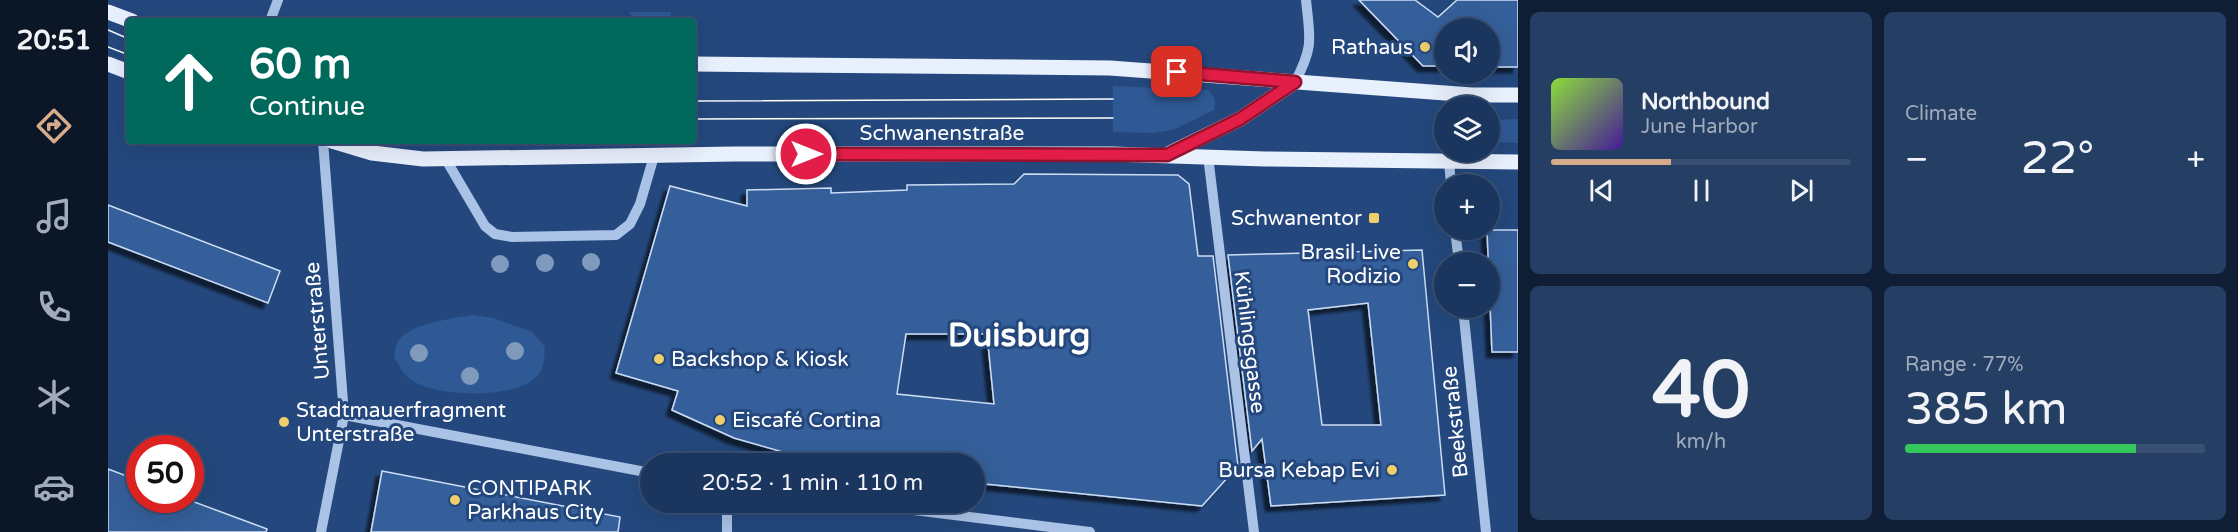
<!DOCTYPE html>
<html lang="en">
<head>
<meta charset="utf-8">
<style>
  :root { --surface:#1b365e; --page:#243e64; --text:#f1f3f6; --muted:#a0abbc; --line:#395073; --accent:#d6ab8b }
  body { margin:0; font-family:"Varela Round",sans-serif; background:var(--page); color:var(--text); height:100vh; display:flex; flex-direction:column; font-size:22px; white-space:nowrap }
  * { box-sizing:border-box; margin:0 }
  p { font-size:20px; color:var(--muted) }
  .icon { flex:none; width:33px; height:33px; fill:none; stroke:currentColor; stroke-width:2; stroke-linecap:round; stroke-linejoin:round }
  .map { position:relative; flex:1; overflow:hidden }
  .details { display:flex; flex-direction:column; gap:12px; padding:12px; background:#0f1e34; width:720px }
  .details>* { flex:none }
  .guide { position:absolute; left:18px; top:18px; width:570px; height:126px; border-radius:6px; box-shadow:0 6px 24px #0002,0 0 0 2px var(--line); background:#00695c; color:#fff; overflow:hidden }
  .tools { position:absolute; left:1326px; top:18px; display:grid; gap:12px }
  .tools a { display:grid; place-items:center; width:66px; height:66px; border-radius:50%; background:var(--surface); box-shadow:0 6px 24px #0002,0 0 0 2px var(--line); font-size:30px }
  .speed { position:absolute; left:18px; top:435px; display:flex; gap:12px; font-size:30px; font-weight:700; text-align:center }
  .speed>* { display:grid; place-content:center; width:78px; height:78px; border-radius:50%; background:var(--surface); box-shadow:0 6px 24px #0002,0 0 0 2px var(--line); line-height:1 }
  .speed .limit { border:9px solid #d22; background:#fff; color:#111 }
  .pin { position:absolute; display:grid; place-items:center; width:51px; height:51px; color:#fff; margin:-26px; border-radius:12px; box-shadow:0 3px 9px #0006 }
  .me { position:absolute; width:66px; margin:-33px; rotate:90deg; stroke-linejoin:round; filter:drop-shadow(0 0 4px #0008) }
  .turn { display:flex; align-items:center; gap:21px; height:126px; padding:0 24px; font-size:27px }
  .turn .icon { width:78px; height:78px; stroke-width:2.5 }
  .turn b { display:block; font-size:42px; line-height:51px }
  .big { font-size:45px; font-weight:600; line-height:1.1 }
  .details .widget { flex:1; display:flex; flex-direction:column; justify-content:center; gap:9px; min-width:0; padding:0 21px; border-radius:9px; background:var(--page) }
  .details .dial { align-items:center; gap:0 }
  .dial b { font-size:78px; line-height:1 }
  .song { display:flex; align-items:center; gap:18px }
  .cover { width:72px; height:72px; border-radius:9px; background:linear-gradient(135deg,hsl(90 70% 55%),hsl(260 70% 35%)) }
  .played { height:6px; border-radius:3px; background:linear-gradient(90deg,var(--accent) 40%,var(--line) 40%) }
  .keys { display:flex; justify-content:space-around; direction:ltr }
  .heat { display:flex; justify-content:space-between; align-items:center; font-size:33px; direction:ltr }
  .charge { height:9px; border-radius:4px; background:linear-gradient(90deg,#34c759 77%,var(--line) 0) }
  .details .tiles { flex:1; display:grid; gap:12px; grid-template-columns:repeat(2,1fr) }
  .trip { position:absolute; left:532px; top:453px; width:345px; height:60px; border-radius:30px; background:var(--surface); box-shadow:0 6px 24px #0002,0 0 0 2px var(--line); font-weight:600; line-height:60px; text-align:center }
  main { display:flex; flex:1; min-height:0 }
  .menu { display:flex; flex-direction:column; width:108px; justify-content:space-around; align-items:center; background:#0b1626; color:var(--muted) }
  .menu .icon { width:42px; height:42px }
  .menu .current { color:var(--accent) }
  .menu b { font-size:27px; color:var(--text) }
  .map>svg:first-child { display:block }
  .green { fill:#2f5994 }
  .building { fill:#345e9a; stroke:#ccddf4; stroke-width:1.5; fill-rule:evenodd; filter:url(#shadow) }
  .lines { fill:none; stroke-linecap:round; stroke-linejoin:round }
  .minor { stroke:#a9c2e5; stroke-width:10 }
  .major { stroke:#e9f0fd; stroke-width:15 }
  .tram { stroke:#fff; stroke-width:1.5 }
  .tree { fill:#809abe }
  .route-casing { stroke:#92132f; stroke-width:15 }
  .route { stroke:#e11d48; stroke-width:10 }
  .poi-dot { fill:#efce6c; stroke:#24487d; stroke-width:2 }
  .labels { text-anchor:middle; stroke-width:6; stroke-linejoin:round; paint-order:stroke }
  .poi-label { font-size:21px; fill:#fff; stroke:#24487d; text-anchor:end }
  .street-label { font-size:21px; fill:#fff; stroke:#24487d }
  .town-label { font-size:33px; font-weight:bold; fill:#fff; stroke:#24487d }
</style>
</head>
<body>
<main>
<nav class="menu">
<b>20:51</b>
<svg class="icon current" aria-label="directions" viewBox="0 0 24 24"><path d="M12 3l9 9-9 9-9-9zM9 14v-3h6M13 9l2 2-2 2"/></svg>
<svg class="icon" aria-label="music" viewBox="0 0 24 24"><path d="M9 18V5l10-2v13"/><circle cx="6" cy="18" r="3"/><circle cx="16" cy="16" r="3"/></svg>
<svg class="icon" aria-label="phone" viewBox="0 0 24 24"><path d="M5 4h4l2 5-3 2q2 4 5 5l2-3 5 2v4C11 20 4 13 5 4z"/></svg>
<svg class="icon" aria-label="climate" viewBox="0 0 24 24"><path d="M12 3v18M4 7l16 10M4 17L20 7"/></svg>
<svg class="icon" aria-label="car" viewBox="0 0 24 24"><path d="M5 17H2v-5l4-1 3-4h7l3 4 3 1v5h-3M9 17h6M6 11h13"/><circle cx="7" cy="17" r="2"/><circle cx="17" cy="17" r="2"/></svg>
</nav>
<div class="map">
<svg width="1410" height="532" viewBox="0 0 1410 532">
  <defs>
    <filter id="shadow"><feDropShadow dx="-5.5" dy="5.5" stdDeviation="1.5" flood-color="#0009"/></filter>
  </defs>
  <rect width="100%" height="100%" fill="#24487d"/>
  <g class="green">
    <path d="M521,12h42v9h-36z"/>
    <path d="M1005,86l96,4 6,10 -1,10 -41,20 -21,3 -39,-1z"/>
    <path d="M1410,119v24l-28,-1v-22z"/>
    <path d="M365,315l20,3 39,14 13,15c-1,9 0,19 -6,27 -19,26 -105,24 -129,5 -7,-5 -11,-14 -16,-22 1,-4 1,-11 3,-14 9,-19 57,-25 76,-28z"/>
  </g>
  <g class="building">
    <path d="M1251,0h56l23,17 19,-17h61v67h-28v-39h-46v38h-21z"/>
    <path d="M916,174l154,1 11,9 9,72h15l25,210 -36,40 -227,-23v-19h-139l-25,-4 -77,-22 -62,-28 6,-19 -62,-18 54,-187 77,20v-16l84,-2v5l76,-3v-5l107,-1zM798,334h81l7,70 -97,-10z"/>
    <path d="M0,205l172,66 -12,32 -160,-61z"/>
    <path d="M1379,230h31v122h-26z"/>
    <path d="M1314,250l23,245 -174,11 -9,-67 -10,12 -24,-196zM1260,303l13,122h-59l-14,-115z"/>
    <path d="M0,469l32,12v19h49l78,29 -1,3h-158z"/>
    <path d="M274,471l238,46 -2,15h-247z"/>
  </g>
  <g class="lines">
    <g class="minor">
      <path d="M162,21l8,-21"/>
      <path d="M1187,82c19,-36 15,-43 11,-82"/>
      <path d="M1100,156l46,376"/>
      <path d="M337,158l40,68 10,8 17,3 104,-2 14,-11 10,-20 14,-48"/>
      <path d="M1341,162l2,22"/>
      <path d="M1347,230l4,32"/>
      <path d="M1355,308l23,224"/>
      <path d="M236,415l307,58"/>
      <path d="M619,502v30"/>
      <path d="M741,502l241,30"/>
      <path d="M213,532l23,-117 -21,-274"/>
    </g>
    <g class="major">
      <path d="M0,12l24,9"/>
      <path d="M0,64l21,8"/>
      <path d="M585,64l417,4 362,27h46"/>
      <path d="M224,141l40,12 51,6 312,-5h376l154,5 253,3"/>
      <path d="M1062,153l70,-34 55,-37"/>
    </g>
    <g class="tram">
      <path d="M0,30l21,9"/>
      <path d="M0,47l21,8"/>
      <path d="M585,101l420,-2"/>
      <path d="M585,119l420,-1"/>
    </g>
  </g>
  <g class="tree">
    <circle cx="483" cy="262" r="9"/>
    <circle cx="437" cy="263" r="9"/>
    <circle cx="392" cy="264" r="9"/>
    <circle cx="407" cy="351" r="9"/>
    <circle cx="311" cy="353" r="9"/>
    <circle cx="362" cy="376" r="9"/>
  </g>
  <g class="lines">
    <defs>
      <path id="route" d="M698,154l361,1 73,-36 55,-37 -118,-10"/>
    </defs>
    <use href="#route" class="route-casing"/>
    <use href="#route" class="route"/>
  </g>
  <g class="poi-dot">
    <circle cx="1317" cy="47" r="6"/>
    <rect x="1260" y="212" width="12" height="12" rx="3"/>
    <circle cx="1305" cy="264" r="6"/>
    <circle cx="551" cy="359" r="6"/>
    <circle cx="612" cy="420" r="6"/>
    <circle cx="176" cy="422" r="6"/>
    <circle cx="1284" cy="470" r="6"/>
    <circle cx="347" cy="500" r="6"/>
  </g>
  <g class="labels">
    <g class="poi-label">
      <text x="1305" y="54">Rathaus</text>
      <text x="1254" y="225">Schwanentor</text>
      <text x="1293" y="259">Brasil Live<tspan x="1293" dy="24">Rodizio</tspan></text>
      <text x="563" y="366" text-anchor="start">Backshop &amp; Kiosk</text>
      <text x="188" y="417" text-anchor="start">Stadtmauerfragment<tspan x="188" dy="24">Unterstraße</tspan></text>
      <text x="624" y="427" text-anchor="start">Eiscafé Cortina</text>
      <text x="1272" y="477">Bursa Kebap Evi</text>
      <text x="359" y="495" text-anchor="start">CONTIPARK<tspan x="359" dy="24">Parkhaus City</tspan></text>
    </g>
    <g class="street-label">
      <text x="834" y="140">Schwanenstraße</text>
      <text transform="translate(209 321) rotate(-95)" y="7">Unterstraße</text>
      <text transform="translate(1142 342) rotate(83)" y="7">Kühlingsgasse</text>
      <text transform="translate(1347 422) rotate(-96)" y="7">Beekstraße</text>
    </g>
    <g class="town-label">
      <text x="911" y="346">Duisburg</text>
    </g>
  </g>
</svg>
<div class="tools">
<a><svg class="icon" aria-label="sound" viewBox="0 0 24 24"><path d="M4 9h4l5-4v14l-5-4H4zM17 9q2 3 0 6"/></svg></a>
<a><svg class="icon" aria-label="layers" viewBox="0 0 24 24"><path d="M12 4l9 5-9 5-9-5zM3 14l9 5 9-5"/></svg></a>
<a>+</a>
<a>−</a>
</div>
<div class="speed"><div class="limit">50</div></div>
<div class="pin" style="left:1069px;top:72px;background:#d93025"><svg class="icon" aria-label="arrive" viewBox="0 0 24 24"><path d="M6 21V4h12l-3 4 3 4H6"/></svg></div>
<svg class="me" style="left:698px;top:154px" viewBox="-20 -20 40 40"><circle r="17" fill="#e11d48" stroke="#fff" stroke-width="3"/><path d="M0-11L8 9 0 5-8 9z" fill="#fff"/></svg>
<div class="trip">20:52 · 1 min · 110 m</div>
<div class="guide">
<div class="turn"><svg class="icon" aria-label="ahead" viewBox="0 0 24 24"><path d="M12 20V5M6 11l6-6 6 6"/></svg><div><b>60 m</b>Continue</div></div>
</div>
</div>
<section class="details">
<div class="tiles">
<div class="widget">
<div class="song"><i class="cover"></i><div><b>Northbound</b><p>June Harbor</p></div></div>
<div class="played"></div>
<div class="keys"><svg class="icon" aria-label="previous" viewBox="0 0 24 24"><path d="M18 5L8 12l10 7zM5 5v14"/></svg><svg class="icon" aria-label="pause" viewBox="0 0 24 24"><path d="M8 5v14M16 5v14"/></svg><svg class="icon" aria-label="next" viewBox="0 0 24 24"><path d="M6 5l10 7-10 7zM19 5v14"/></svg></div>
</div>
<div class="widget"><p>Climate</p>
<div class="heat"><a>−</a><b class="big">22°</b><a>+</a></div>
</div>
<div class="widget dial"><b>40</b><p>km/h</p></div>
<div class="widget"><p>Range · 77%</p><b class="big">385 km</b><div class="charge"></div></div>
</div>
</section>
</main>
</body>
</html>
